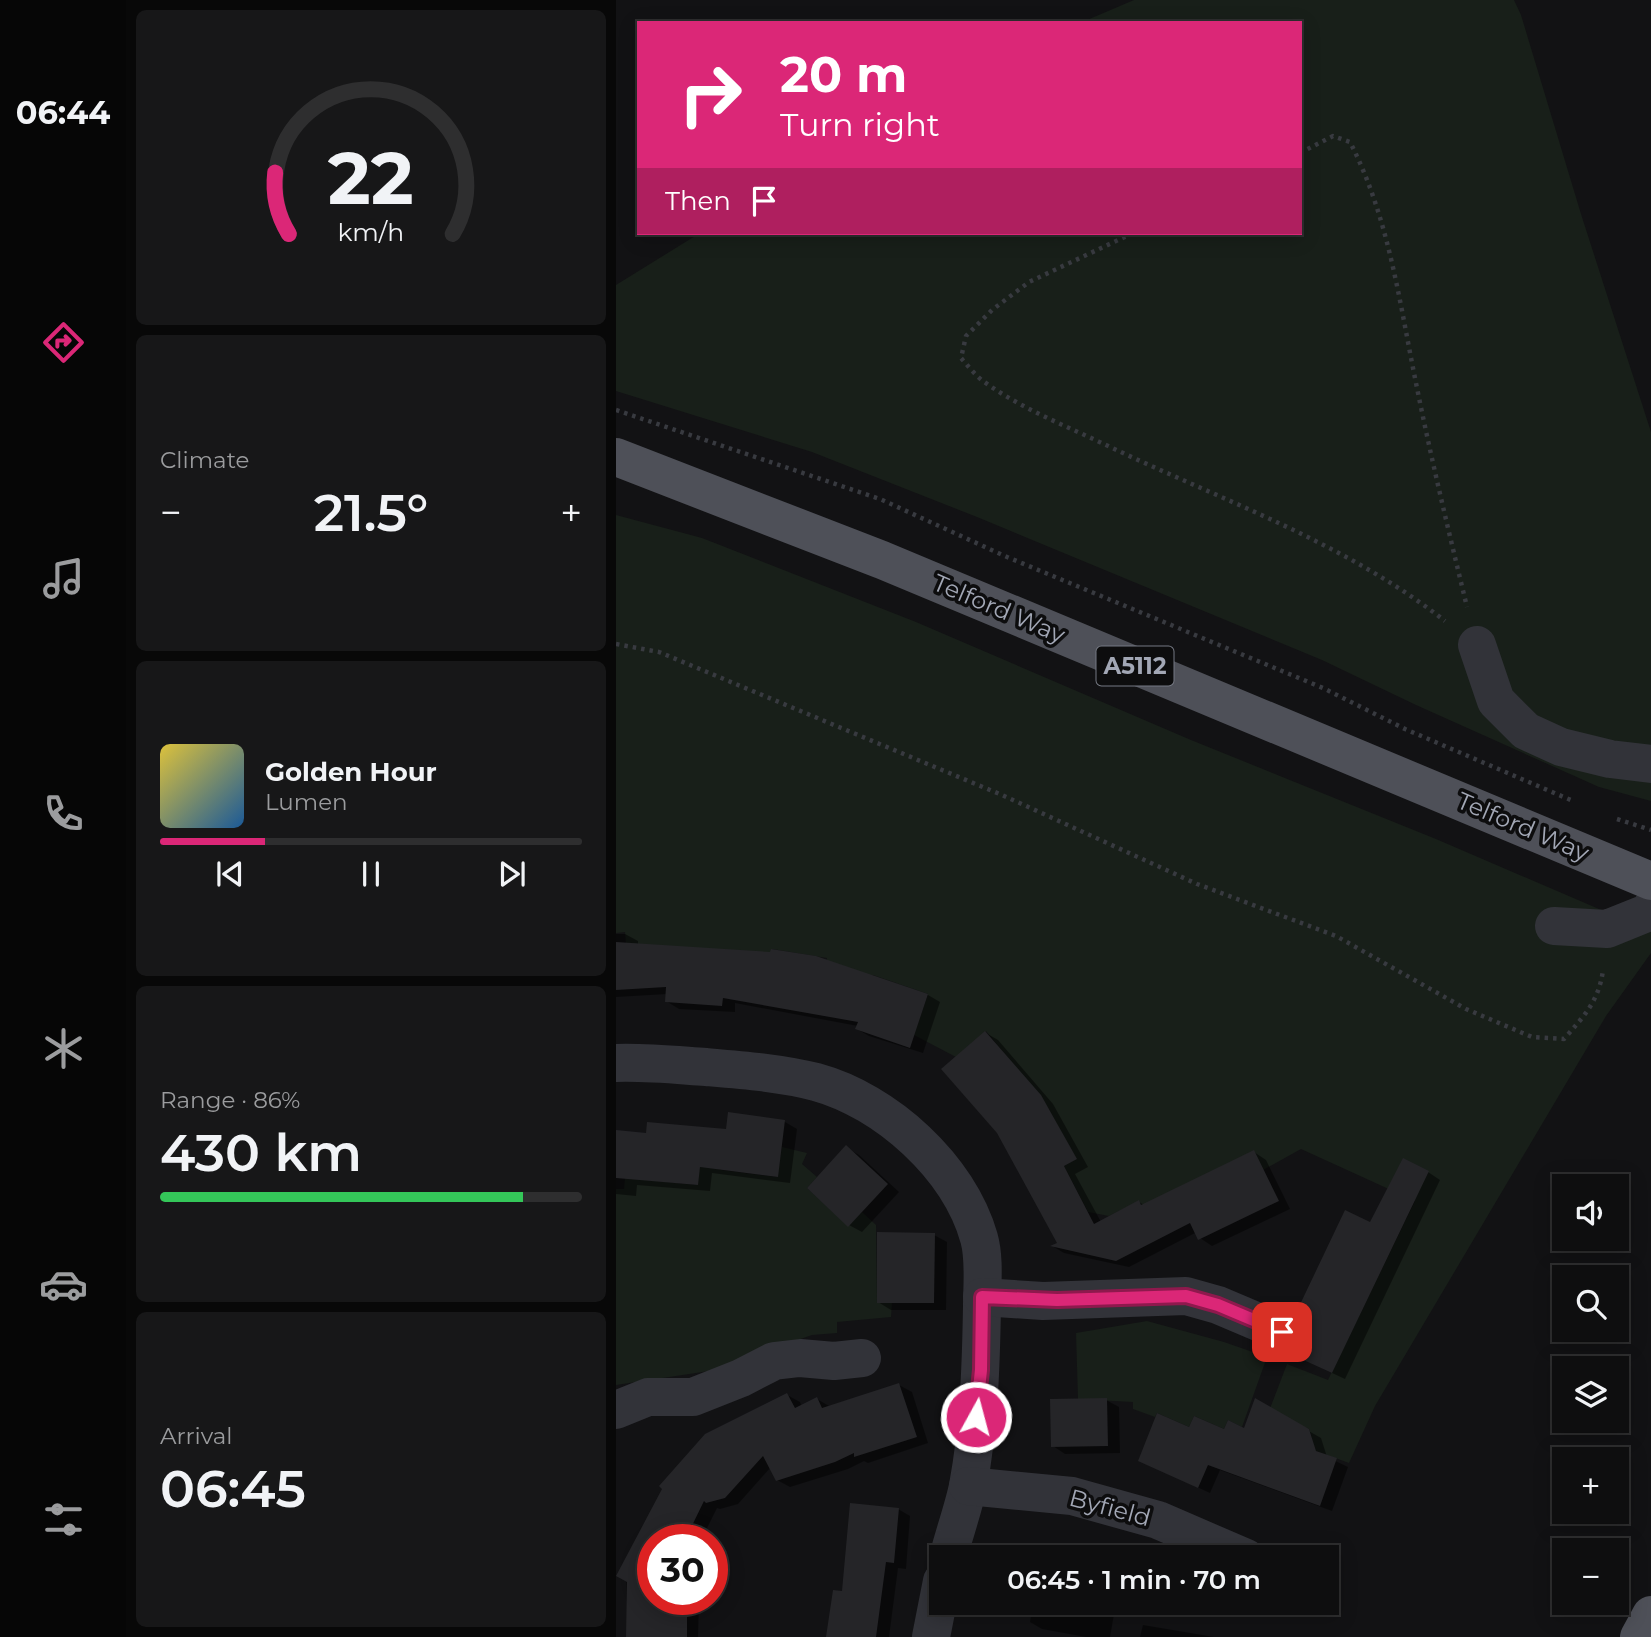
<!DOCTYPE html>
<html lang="en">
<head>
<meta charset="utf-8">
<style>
  :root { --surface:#0e0e0f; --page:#171718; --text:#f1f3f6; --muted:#9b9c9e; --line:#2e2e2f; --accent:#db2777 }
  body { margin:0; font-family:Montserrat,sans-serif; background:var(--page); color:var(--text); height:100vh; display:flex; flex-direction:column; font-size:26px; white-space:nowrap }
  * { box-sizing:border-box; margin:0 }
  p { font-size:23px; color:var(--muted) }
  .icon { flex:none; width:38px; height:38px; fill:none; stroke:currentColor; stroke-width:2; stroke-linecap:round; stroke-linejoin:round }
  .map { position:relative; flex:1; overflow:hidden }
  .sheet { display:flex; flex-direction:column; gap:10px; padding:10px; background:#080808; width:490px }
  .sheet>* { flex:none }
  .hud { position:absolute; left:21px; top:21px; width:665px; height:214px; border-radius:0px; box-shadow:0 4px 18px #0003,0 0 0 2px var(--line); background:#db2777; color:#fff; overflow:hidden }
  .fabs { position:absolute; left:936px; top:1174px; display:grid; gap:14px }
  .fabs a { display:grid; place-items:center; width:77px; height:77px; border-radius:0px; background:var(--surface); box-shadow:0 4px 18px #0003,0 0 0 2px var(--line); font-size:35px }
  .speed { position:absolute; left:21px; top:1524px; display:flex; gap:14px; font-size:35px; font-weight:700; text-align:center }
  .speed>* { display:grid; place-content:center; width:91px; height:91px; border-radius:50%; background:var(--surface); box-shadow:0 4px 18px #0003,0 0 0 2px var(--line); line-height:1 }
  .speed .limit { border:10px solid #d22; background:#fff; color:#111 }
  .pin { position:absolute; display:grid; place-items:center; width:60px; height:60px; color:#fff; margin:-30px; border-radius:14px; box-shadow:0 4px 10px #0006 }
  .me { position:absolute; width:77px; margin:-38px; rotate:7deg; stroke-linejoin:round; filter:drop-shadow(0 0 5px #0008) }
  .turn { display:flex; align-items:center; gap:24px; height:147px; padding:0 28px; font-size:32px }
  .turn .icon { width:91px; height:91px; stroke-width:2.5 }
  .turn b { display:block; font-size:49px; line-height:60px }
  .then { display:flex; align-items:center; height:66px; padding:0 28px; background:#0003; gap:14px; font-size:26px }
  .big { font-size:52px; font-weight:600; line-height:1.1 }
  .sheet .card { flex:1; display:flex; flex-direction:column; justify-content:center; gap:10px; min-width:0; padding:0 24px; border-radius:10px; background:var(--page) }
  .sheet .dial { align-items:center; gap:0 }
  .dial svg { height:182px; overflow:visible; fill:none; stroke:var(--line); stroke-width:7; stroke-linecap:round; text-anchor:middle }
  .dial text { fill:var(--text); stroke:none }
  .song { display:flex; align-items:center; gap:21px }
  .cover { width:84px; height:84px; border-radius:10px; background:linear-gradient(135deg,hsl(50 70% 55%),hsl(210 70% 35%)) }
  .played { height:7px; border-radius:4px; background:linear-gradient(90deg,var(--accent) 25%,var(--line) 25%) }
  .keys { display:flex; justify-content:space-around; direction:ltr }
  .heat { display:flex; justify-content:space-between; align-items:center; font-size:38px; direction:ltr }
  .charge { height:10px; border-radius:5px; background:linear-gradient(90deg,#34c759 86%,var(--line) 0) }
  .trip { position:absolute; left:313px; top:1545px; width:410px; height:70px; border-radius:0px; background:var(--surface); box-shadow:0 4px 18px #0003,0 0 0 2px var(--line); font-weight:600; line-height:70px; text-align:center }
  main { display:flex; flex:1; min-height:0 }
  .tab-bar { display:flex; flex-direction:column; width:126px; justify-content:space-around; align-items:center; background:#060606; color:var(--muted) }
  .tab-bar .icon { width:49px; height:49px }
  .tab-bar .on { color:var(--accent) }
  .tab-bar b { font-size:32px; color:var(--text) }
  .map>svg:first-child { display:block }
  .green { fill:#181f19 }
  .shadow { fill:#0007 }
  .building { fill:#252528 }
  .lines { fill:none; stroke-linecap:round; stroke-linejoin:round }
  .path { stroke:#383a40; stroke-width:4.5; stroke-dasharray:3.5 5; stroke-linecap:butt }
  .minor { stroke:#323339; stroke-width:38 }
  .major { stroke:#4e5058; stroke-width:38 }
  .route-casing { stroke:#8e194d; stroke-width:18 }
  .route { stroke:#db2777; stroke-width:12 }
  .labels { text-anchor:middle; stroke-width:7; stroke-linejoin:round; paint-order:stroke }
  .shield { fill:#0d0d0e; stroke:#757983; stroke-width:2 }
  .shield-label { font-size:23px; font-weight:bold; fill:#a2a7b5 }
  .street-label { font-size:24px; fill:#a2a7b5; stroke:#0d0d0e }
</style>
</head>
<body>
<main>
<nav class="tab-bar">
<b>06:44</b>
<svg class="icon on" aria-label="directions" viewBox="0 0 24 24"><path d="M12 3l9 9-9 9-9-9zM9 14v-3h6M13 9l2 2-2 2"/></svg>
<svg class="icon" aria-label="music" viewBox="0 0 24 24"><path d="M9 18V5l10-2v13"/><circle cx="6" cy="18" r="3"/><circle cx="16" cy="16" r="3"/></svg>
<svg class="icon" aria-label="phone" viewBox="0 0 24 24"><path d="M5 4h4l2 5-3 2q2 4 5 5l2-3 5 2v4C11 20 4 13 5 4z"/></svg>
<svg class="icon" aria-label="climate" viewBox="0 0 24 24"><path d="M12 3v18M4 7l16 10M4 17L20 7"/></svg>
<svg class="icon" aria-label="car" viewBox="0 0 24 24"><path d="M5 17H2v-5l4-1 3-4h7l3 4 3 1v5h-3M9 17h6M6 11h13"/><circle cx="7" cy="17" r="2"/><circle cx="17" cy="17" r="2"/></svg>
<svg class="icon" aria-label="filters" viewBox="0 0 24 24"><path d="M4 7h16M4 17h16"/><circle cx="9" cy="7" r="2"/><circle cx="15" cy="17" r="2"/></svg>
</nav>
<section class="sheet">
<div class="card dial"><svg viewBox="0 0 100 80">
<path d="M14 69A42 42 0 1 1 86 69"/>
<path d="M14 69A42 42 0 0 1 8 42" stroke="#db2777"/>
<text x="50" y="56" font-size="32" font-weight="700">22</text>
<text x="50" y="72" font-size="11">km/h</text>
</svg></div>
<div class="card"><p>Climate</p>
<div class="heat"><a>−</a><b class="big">21.5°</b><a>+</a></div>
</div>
<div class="card">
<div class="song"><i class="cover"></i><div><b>Golden Hour</b><p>Lumen</p></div></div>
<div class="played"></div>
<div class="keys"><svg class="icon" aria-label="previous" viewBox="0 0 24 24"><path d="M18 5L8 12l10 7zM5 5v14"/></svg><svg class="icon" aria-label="pause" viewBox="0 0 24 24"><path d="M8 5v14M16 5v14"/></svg><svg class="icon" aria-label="next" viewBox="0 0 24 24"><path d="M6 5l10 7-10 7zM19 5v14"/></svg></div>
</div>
<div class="card"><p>Range · 86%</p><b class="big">430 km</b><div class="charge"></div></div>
<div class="card"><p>Arrival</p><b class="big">06:45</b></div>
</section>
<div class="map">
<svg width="1035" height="1637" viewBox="0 0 1035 1637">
  <rect width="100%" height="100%" fill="#121214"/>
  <g class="green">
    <path d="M518,0h380l7,15 60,199 70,218v369l-52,-14 -183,-82 -94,-45 -345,-143 -165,-65 -196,-61v-106l84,-52h600v-210h-220z"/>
    <path d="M0,515l86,23 214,84 275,118 245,99 163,70 52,17v27l-45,63 -231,390 -26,57 -41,-15 4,-10 -3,-9 -40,-18 18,-47 41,16 87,-179 -114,-52 -38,21 -118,42 -6,-11 -30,15 -21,-4 -24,-46 12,-7 -27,-50 -63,-78 -30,26 -42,-22 14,-41 -55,-19 -51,18 5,-35 -55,-9 -7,35 -137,-14 -3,-38 -9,1z"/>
    <path d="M166,1147l25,6 -5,11 15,13 -10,11 41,38 14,-14 14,13 1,78h15l-1,14 -54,5v11l-25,2 -103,36 -93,14v-196h8l1,-11 72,7 3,-20 21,5 56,7z"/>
    <path d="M531,1321l77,21 43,15 -25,70 -14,-7 -4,9 -30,-13 -5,11 -32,-14 -2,4 -22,-8v-7l-55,-3 -2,-66z"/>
  </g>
  <g class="shadow">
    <path d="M0,934h9l13,7v4l290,50 12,7 -17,51 -54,-17 -12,-7 1,-3 -123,-23v9l-56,-3 -13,-8 1,-7 -51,3z"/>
    <path d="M370,1033l12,7 55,64 35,63 -13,7 26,48 38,-20 5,3 110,-53 12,8 24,49 -78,37 -12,-8 -3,-6 -68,35 -65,-14 -10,-6 6,-4z"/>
    <path d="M169,1122l12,7 -7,54 -78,-10 -2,18 -73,-6 -1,11 -20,-2v-62l31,3 81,-4z"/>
    <path d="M231,1148l12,7 40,37 -37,40 -13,-7z"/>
    <path d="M812,1172l12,8 -95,199 -43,-20 -5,-9 74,-125z"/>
    <path d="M318,1235l13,7 -1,68h-55l-13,-8z"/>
    <path d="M283,1385l13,7 16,51 -60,20 -4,-2 -16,8 -58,18 -13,-7 -6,-13 -33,37 -18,5 -3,-1 -16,32h-48v60h46l-1,37h-70l-2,-76 161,-166 13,7 2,5 15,-8 12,7z"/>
    <path d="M490,1400l13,7 1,46 -55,1 -12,-8z"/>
    <path d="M640,1401l65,37 6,19 21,10 -16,44 -112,-41 -10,23 -70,-32 49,-32 36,2 20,-1z"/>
    <path d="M282,1509l12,7 -4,53 -8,-1 -9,69h-61l16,-44z"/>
    <path d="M417,1603h83l-6,34h-24l-44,-8 -12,-7z"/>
    <path d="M527,1625l71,12h-74z"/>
  </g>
  <g class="building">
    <path d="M0,942l154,10 1,-3 45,7 112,38 -18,54 -55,-19 3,-7 -135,-24 -1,8 -57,-4 1,-15 -50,3z"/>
    <path d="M369,1031l56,64 36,64 -13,7 30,58 45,-24 2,5 113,-55 25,51 -81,39 -8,-17 -74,38 -66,-15 7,-3 -60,-110 -56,-64z"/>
    <path d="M112,1112l57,8 -7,57 -78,-10 -2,18 -82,-7v-48l30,3 1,-11 79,7z"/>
    <path d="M230,1145l42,39 -40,43 -41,-39z"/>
    <path d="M787,1158l26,13 -97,202 -44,-20 8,-4 6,-9 2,-11 -4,-10 -5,-4 50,-105 25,12z"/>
    <path d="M261,1232l58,1 -1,70h-57z"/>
    <path d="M283,1383l18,54 -63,20v-4l-19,9 -59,19 -13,-25 -38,42 -19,5 -2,-2 -19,39h-32v60h34v37h-61l1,-55 -11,-6 46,-87 -3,-3 46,-52 82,-41 8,15 22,-11 5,11z"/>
    <path d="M491,1398l1,48 -57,1 -1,-48z"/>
    <path d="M639,1398l54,31 7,22 21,7 -17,48 -112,-41 -10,23 -60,-27 19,-48 32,14 5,-11 30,13 4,-9 16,8z"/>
    <path d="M234,1503l49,5 -5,55 -8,-1 -10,75h-50l7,-47 9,1z"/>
  </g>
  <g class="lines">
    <g class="path">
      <path d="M684,153l33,-17 17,6c39,76 49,158 66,241 15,75 33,150 51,224"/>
      <path d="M517,233l-104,49 -37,28 -26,26 -5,22c7,8 14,17 22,23 37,27 81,44 123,64 115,55 238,97 339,176"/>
      <path d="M0,410l264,89 127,58 316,131 82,41 168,72"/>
      <path d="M0,644l43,8 343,143 195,89 139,52 130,73 66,28 32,2c20,-23 35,-38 39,-69"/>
      <path d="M1001,819l34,11"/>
    </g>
    <g class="minor">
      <path d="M861,645l19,56 30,30 35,16 49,12 41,5"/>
      <path d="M938,926l53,3 40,-16 4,-5"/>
      <path d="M0,1063c30,-1 60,2 90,4 36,3 75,6 110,15 70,19 143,85 163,156 6,21 3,47 3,68 -1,60 -3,121 -14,180 -5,24 -14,48 -20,72"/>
      <path d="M366,1297l61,4 143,-5 32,9 64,27"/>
      <path d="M0,1410l32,-13h45l48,-19 33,-17 26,-3 34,3 28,-3"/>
      <path d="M352,1486l104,10 86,24 88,38"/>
      <path d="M315,1637l11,-56"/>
    </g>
    <g class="major">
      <path d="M0,457l266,103 769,321"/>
      <path d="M1023,1637l12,-22"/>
    </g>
  </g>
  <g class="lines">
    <defs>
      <path id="route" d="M360,1417l5,-47 1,-73 75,3 129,-4 32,9 64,27"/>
    </defs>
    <use href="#route" class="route-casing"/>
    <use href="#route" class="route"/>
  </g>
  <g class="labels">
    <rect class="shield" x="480.5" y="646.5" width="77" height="39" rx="5"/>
    <g class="shield-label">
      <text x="519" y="674">A5112</text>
    </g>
    <g class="street-label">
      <text transform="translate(383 609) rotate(23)" y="8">Telford Way</text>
      <text transform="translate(907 827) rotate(23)" y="8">Telford Way</text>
      <text transform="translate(494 1508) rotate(15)" y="8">Byfield</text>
    </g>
  </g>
</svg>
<div class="fabs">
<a><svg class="icon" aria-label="sound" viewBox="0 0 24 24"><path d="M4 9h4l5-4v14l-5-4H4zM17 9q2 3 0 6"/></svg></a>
<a><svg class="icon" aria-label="search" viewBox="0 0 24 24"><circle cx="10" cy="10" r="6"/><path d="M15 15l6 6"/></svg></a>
<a><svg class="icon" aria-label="layers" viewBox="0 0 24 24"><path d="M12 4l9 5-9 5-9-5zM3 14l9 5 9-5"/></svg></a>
<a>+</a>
<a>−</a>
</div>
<div class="speed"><div class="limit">30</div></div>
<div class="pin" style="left:666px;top:1332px;background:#d93025"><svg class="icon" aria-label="arrive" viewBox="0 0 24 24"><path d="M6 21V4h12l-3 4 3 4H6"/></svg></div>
<svg class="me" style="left:360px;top:1417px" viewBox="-20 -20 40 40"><circle r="17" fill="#db2777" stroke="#fff" stroke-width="3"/><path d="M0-11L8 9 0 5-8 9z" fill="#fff"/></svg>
<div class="trip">06:45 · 1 min · 70 m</div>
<div class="hud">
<div class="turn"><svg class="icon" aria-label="right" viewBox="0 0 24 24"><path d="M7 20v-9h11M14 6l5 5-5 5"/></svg><div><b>20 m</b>Turn right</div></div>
<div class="then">Then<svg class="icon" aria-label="arrive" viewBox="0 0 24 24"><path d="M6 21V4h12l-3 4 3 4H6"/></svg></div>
</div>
</div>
</main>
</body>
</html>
